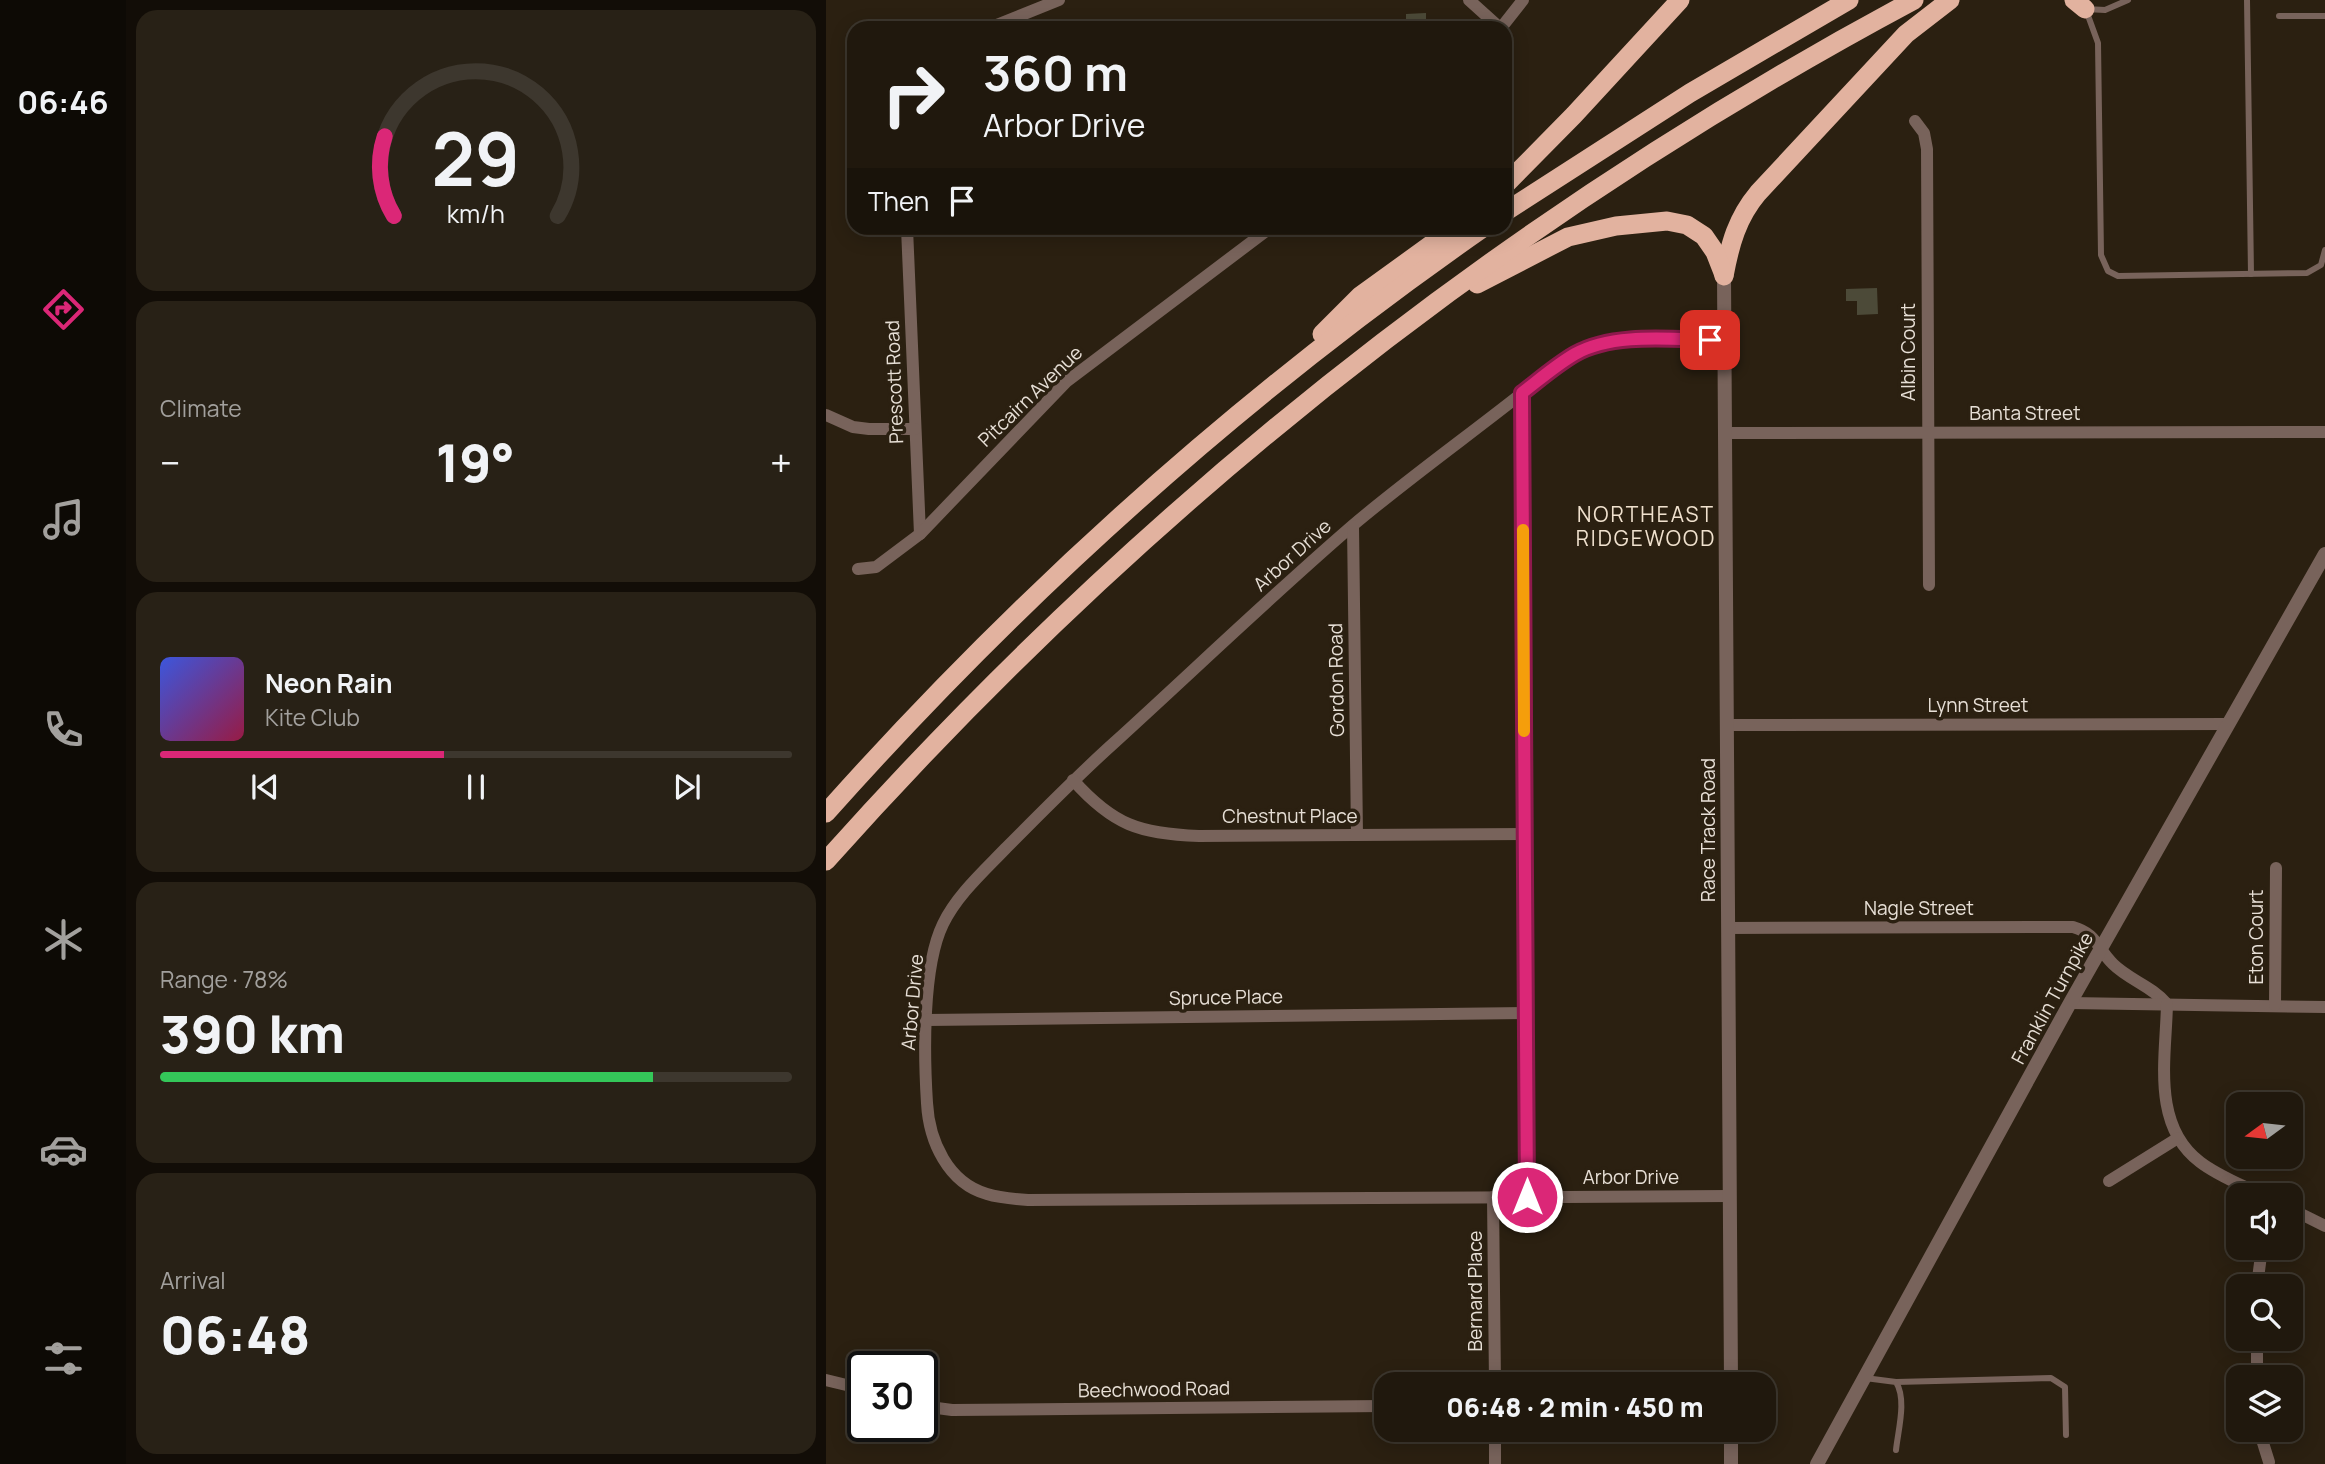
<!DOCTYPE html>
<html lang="en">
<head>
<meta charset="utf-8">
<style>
  :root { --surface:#20180d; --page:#282116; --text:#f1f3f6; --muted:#a2a09d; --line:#3d372e; --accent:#db2777 }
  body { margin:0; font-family:Manrope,sans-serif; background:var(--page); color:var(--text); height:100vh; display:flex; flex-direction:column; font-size:26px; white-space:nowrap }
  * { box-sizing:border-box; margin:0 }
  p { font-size:23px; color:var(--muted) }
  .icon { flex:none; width:38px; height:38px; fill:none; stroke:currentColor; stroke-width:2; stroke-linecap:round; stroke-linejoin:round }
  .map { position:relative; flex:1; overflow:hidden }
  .sheet { display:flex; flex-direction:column; gap:10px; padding:10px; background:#120d07; width:700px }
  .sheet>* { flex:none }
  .hud { position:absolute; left:21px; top:21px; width:665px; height:214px; border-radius:21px; box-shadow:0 4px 18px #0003,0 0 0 2px var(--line); background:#20180d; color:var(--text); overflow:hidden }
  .needle { width:46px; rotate:255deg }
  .controls { position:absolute; left:1400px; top:1092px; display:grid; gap:14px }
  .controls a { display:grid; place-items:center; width:77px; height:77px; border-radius:14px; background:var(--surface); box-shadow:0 4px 18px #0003,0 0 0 2px var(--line); font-size:35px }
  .speed { position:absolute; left:21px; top:1351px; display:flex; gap:14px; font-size:35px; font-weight:700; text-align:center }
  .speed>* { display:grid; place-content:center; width:91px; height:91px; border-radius:50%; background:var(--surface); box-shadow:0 4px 18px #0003,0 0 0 2px var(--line); line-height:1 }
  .speed .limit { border:4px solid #111; border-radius:10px; background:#fff; color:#111 }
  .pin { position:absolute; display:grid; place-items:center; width:60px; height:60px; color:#fff; margin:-30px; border-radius:14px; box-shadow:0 4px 10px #0006 }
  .me { position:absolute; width:77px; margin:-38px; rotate:0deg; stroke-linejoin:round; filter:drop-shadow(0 0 5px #0008) }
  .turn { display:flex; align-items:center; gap:24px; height:147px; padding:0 21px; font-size:32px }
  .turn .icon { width:91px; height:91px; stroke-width:2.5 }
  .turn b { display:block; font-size:49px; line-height:60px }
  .then { display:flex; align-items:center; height:66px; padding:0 21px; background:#0003; gap:14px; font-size:26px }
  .big { font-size:52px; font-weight:800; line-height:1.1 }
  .sheet .tile { flex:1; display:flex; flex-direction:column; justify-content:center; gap:10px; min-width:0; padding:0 24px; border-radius:21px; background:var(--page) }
  .sheet .dial { align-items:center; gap:0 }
  .dial svg { height:182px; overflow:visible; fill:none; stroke:var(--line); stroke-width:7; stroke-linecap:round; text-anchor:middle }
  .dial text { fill:var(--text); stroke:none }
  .song { display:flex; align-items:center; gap:21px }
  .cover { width:84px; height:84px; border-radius:10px; background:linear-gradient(135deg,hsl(230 70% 55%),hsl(340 70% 35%)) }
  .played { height:7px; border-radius:4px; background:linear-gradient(90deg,var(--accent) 45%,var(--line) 45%) }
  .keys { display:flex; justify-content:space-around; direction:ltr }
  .heat { display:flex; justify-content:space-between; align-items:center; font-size:38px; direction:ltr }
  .charge { height:10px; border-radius:5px; background:linear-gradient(90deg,#34c759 78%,var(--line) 0) }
  .trip { position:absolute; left:548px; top:1372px; width:402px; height:70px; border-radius:21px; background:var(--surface); box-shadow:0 4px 18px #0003,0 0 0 2px var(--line); font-weight:800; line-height:70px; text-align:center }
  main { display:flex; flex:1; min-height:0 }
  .tab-bar { display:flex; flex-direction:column; width:126px; justify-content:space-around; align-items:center; background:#0d0a05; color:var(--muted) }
  .tab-bar .icon { width:49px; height:49px }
  .tab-bar .selected { color:var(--accent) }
  .tab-bar b { font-size:32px; color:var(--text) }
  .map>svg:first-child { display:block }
  .building { fill:#4c4a38 }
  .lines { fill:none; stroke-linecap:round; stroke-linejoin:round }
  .service { stroke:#78635b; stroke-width:6 }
  .minor { stroke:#78635b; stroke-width:12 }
  .tertiary { stroke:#78635b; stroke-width:14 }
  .trunk { stroke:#e2b29f; stroke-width:19 }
  .route-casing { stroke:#8e194d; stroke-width:18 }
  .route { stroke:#db2777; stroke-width:12 }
  .slow { stroke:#f59e0b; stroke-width:12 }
  .labels { text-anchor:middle; stroke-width:7; stroke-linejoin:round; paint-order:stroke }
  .street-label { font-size:19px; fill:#e7dfd6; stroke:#2b2011 }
  .neighbourhood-label { font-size:21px; letter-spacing:2px; fill:#f0e1ce; stroke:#2b2011 }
</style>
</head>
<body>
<main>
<nav class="tab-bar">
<b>06:46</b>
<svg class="icon selected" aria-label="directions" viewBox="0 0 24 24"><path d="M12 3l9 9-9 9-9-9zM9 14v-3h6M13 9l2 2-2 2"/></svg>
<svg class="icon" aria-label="music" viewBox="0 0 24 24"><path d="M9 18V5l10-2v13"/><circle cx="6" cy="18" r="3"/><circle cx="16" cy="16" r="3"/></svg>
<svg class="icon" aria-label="phone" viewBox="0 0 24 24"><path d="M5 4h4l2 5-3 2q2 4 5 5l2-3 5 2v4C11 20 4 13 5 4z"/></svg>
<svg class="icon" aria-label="climate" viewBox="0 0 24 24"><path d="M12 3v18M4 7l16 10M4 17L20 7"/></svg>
<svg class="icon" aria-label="car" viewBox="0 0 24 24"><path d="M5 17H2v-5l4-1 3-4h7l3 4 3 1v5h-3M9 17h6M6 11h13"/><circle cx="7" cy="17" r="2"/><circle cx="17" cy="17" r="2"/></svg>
<svg class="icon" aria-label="filters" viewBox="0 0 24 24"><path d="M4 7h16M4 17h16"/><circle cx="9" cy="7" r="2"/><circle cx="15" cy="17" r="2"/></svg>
</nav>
<section class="sheet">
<div class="tile dial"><svg viewBox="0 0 100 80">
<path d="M14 69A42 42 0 1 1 86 69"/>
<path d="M14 69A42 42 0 0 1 10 34" stroke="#db2777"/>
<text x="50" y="56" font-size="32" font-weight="700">29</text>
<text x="50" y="72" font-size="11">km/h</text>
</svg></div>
<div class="tile"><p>Climate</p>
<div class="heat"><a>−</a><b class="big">19°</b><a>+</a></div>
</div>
<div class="tile">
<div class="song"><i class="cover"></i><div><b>Neon Rain</b><p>Kite Club</p></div></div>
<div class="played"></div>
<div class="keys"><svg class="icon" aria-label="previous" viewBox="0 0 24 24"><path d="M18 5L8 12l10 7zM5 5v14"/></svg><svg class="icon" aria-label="pause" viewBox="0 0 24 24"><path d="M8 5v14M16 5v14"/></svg><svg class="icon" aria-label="next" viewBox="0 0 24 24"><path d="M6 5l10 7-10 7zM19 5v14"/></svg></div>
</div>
<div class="tile"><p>Range · 78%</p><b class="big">390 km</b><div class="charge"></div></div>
<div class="tile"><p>Arrival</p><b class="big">06:48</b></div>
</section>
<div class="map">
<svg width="1499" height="1464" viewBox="0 0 1499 1464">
  <rect width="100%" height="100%" fill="#2b2011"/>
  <g class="building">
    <path d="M600,13v15h-20v-14z"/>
    <path d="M1051,288l1,26 -21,1v-14h-11v-12z"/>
  </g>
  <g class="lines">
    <g class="service">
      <path d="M1421,0l4,274"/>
      <path d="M1260,9l19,1 23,-10"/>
      <path d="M1260,10l12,33 3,212 7,16 10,5 189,-3 14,-8 4,-15"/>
      <path d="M1453,16h46"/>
      <path d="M1039,1378l31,4c11,18 2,48 0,68"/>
      <path d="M1070,1382l155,-4 14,9 1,48"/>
    </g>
    <g class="minor">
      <path d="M643,0l31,28"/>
      <path d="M163,28l70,-28"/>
      <path d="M675,28l22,-28"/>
      <path d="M1089,121l9,12 3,16 2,436"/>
      <path d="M81,228l13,306"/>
      <path d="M899,340l-111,1c-25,5 -44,15 -64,30 -65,53 -134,101 -198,155 -81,70 -158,144 -237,216 -38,34 -73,70 -109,106 -22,23 -49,47 -63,76 -21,43 -19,132 -16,179 2,38 21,80 60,91 13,4 27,5 41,6l702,-4"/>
      <path d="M697,393l4,804"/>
      <path d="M0,415l27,12 16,2h46"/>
      <path d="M899,433l600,-1"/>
      <path d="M527,526l4,309"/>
      <path d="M32,569l18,-2 44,-33 146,-152 204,-154"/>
      <path d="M901,725l501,-1"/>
      <path d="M247,780c40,45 67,54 126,56l326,-2"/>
      <path d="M902,928l345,-1c24,7 23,20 40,37 16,16 39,22 54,40"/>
      <path d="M1244,1003l255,4"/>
      <path d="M1341,1004c-1,53 -16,121 33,158 18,14 42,23 62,33"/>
      <path d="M1449,1005l1,-137"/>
      <path d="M100,1020l600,-7"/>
      <path d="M1283,1181l69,-43"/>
      <path d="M667,1197l2,187"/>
      <path d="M1465,1209l34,17"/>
      <path d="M1431,1286l5,-38"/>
      <path d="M1431,1377v-38"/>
      <path d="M0,1380l37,9"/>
      <path d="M96,1406l30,4 434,-4"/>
      <path d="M669,1430v34"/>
      <path d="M1433,1430l10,32"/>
    </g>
    <g class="tertiary">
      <path d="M898,276l7,1108"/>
      <path d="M905,1430v34"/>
      <path d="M991,1464l253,-461 255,-449"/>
    </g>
    <g class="trunk">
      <path d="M1248,0l11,9"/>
      <path d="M679,185l69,-70 106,-115"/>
      <path d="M679,212l185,-119 159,-93"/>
      <path d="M898,276c6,-32 13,-58 34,-83l148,-159 44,-34"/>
      <path d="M651,284l91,-47 48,-11 51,-5 20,4 17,11 11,16 9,23"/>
      <path d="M496,334l38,-38 94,-68"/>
      <path d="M0,813c195,-219 417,-418 657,-585"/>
      <path d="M0,861c312,-350 674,-640 1088,-861"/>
    </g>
  </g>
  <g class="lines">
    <defs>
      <path id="route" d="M701,1197l-5,-804c17,-13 34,-28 53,-39 37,-21 93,-15 135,-14"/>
    </defs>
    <use href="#route" class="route-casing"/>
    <use href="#route" class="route"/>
    <path class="slow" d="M697,530l1,201"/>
  </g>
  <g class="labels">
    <g class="street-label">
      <text transform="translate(1082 352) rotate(-90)" y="7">Albin Court</text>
      <text transform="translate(68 382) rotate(-92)" y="7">Prescott Road</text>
      <text transform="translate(204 396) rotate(-44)" y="7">Pitcairn Avenue</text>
      <text x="1199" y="420">Banta Street</text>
      <text transform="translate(466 555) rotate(-42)" y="7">Arbor Drive</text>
      <text transform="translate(510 680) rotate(-91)" y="7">Gordon Road</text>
      <text x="1152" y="712">Lynn Street</text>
      <text x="464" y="823">Chestnut Place</text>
      <text transform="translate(882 830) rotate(-90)" y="7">Race Track Road</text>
      <text x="1093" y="915">Nagle Street</text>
      <text transform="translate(1430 937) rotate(-90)" y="7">Eton Court</text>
      <text transform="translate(400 997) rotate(-1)" y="7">Spruce Place</text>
      <text transform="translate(1226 998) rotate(-61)" y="7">Franklin Turnpike</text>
      <text transform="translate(86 1002) rotate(-85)" y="7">Arbor Drive</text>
      <text x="805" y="1184">Arbor Drive</text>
      <text transform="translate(649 1291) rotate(-90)" y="7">Bernard Place</text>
      <text transform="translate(328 1389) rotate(-1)" y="7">Beechwood Road</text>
    </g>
    <g class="neighbourhood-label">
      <text x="820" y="522">NORTHEAST<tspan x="820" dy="24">RIDGEWOOD</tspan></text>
    </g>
  </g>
</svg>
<div class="controls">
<a><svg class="needle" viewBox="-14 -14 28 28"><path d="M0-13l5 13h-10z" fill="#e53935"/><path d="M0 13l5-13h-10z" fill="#a2a09d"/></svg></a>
<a><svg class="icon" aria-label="sound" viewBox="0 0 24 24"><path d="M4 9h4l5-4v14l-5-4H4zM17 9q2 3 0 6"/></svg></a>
<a><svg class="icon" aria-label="search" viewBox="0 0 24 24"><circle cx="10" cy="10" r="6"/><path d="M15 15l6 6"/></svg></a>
<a><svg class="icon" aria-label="layers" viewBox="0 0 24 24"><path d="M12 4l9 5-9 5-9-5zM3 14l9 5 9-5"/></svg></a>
</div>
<div class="speed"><div class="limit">30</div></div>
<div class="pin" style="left:884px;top:340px;background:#d93025"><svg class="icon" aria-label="arrive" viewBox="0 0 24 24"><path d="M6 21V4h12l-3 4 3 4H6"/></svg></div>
<svg class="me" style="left:701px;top:1197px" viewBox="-20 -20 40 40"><circle r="17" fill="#db2777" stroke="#fff" stroke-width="3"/><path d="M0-11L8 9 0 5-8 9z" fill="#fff"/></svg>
<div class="trip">06:48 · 2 min · 450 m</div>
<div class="hud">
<div class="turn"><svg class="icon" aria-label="right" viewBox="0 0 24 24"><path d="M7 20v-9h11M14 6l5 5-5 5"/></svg><div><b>360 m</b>Arbor Drive</div></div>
<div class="then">Then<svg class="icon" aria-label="arrive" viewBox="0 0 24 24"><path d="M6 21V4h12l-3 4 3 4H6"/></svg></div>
</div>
</div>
</main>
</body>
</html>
